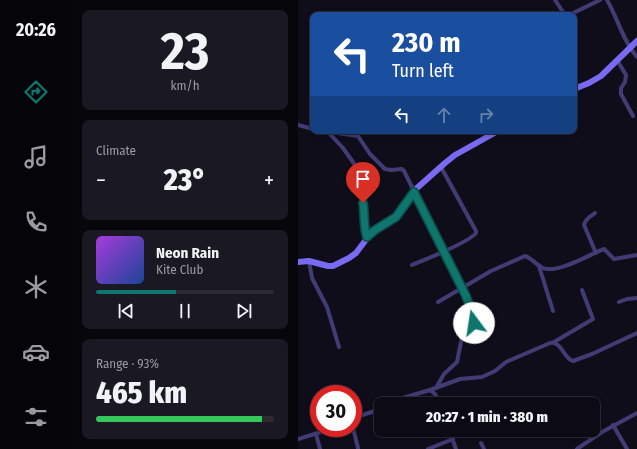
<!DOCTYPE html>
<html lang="en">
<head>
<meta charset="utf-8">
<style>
  :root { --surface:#0c0a14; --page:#1a1822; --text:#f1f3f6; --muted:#9a9aa0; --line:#2c2b34; --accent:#0f766e }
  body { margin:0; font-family:"Fira Sans Condensed",sans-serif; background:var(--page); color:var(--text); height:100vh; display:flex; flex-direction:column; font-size:15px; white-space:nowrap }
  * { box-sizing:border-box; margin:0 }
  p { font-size:13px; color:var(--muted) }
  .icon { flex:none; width:22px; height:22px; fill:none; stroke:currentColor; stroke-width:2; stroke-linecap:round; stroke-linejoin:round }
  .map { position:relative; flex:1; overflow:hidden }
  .sheet { display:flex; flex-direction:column; gap:10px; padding:10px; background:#07060b; width:226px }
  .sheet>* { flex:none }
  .top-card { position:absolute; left:12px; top:12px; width:267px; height:122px; border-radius:8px; box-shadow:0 2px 6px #0003,0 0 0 1px var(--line); background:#1a4fa0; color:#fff; overflow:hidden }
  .speed { position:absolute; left:12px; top:385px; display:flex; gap:8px; font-size:20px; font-weight:700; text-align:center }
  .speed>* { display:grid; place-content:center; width:52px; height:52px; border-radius:50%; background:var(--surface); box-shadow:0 2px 6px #0003,0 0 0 1px var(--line); line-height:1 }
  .speed .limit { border:6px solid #d22; background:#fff; color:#111 }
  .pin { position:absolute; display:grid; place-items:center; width:34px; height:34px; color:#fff; margin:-41px -17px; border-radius:50% 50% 50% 0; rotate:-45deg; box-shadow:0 0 4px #0007 }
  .pin .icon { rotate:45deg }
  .me { position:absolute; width:44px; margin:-22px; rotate:346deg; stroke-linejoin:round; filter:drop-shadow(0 0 3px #0008) }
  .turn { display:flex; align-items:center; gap:14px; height:84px; padding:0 16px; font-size:18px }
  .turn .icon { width:52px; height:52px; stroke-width:2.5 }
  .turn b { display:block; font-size:28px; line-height:34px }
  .lanes { display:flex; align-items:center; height:38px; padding:0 16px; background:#0003; justify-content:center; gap:20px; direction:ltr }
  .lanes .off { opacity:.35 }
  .big { font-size:30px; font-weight:800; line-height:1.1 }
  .sheet .widget { flex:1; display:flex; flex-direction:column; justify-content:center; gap:6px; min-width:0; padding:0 14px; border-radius:8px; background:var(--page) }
  .sheet .dial { align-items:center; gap:0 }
  .dial b { font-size:52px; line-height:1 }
  .song { display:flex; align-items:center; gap:12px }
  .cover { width:48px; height:48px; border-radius:6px; background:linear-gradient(135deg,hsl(280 70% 55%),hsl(220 70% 35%)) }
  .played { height:4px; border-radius:2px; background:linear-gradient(90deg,var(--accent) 45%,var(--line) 45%) }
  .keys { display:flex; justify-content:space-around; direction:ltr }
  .heat { display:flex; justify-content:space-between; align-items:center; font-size:22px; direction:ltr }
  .charge { height:6px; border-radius:3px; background:linear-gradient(90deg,#34c759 93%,var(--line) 0) }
  .trip { position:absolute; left:76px; top:397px; width:226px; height:40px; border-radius:8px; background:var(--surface); box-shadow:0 2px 6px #0003,0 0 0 1px var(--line); font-weight:800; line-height:40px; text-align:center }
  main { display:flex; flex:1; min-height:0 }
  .dock { display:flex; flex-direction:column; width:72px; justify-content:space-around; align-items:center; background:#050408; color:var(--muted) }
  .dock .icon { width:28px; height:28px }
  .dock .selected { color:var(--accent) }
  .dock b { font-size:18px; color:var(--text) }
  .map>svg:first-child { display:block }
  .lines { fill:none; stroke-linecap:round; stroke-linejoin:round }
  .street { stroke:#423c75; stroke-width:4 }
  .secondary { stroke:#786bf1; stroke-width:6 }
  .route-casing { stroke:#0a4d48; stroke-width:10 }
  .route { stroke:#0f766e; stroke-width:7 }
</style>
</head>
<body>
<main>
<nav class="dock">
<b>20:26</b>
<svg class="icon selected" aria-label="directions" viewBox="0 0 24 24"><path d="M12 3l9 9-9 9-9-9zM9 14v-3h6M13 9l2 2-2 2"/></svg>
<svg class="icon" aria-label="music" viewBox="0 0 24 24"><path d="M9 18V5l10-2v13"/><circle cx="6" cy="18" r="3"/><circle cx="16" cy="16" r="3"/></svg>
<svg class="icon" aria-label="phone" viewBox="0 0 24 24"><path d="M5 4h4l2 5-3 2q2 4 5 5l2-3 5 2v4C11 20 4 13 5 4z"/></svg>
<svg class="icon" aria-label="climate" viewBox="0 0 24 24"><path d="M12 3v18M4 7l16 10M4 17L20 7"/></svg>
<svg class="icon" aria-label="car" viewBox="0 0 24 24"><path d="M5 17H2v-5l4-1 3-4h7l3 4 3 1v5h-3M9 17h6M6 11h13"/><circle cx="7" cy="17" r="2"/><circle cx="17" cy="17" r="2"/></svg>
<svg class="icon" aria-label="filters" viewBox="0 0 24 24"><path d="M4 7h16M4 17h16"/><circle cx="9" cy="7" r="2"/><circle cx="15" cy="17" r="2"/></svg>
</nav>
<section class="sheet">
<div class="widget dial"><b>23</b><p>km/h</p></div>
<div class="widget"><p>Climate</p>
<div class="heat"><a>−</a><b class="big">23°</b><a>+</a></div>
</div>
<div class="widget">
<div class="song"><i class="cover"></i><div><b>Neon Rain</b><p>Kite Club</p></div></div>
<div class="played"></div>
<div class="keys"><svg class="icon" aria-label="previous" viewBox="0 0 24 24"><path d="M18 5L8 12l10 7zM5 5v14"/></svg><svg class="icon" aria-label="pause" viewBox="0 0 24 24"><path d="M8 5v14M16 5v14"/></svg><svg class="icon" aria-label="next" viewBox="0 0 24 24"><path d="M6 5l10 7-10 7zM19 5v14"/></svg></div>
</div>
<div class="widget"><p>Range · 93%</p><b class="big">465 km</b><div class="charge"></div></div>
</section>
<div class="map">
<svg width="339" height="449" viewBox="0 0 339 449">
  <rect width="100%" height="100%" fill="#100d1b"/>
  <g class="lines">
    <g class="street">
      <path d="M257,0l8,12 4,3"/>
      <path d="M309,0c11,19 16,41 30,57"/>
      <path d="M271,15l31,-15"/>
      <path d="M319,60l9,15 -1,7 -4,6v6l12,22"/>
      <path d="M0,125l15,4"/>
      <path d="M25,131l35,5 12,18 15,15 6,1 11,-1 2,2 62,125 5,13 3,14 -11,9 -6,30 -13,12 -8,14"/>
      <path d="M30,132l15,16 12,17 9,43 1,21 2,8"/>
      <path d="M297,213c-4,3 -10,6 -11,12l12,28"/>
      <path d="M11,261l3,17 15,29 12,40"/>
      <path d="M114,265c12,-5 58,-23 64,-32v-2l-35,-64"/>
      <path d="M241,266l14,45"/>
      <path d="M140,302l53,-31 34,-15c7,2 11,9 18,12 15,6 47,-14 61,-19l10,10 23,-4"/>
      <path d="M321,302l8,-3 10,-1"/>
      <path d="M256,342l39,-23 -11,-29"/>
      <path d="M132,390l30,-11 22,-2 13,-6 11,-9 44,-19c12,-2 13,15 23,18l19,-7 45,-21"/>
      <path d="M90,404l8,-4 34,-10 5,4 4,10"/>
      <path d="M55,418l28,-9"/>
      <path d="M315,425l14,24"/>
      <path d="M55,428l5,20"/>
      <path d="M151,430l7,19"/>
      <path d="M18,434l4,15"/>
      <path d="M0,439l36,-11"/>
      <path d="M183,443l3,6"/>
      <path d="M130,449l25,-10"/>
      <path d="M279,449l25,-17 35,-19"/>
    </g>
    <g class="secondary">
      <path d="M276,89l15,-6 12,-7 36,-35"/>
      <path d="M0,262l11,-1 19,5h5l16,-8 7,-5 15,-20 25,-16 21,-29 28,-25 10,-8 43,-24"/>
    </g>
  </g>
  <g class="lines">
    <defs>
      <path id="route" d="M65,203c2,11 0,23 4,34l8,-7 21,-13 18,-25 52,104 8,23v4"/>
    </defs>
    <use href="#route" class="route-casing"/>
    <use href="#route" class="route"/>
  </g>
</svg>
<div class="speed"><div class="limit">30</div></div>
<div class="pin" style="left:65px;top:203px;background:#d93025"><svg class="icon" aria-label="arrive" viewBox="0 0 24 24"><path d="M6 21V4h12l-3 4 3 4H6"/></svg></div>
<svg class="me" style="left:176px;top:323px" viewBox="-20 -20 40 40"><circle r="19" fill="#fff"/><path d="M0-13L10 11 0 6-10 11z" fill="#0f766e"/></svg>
<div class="trip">20:27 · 1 min · 380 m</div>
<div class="top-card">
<div class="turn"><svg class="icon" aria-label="left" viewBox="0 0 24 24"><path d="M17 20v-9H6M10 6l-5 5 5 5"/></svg><div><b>230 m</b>Turn left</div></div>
<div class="lanes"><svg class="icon" aria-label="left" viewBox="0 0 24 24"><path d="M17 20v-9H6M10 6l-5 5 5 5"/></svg><svg class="icon off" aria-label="ahead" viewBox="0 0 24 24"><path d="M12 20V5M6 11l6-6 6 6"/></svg><svg class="icon off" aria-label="right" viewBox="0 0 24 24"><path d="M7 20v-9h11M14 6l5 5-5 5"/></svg></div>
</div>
</div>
</main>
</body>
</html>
